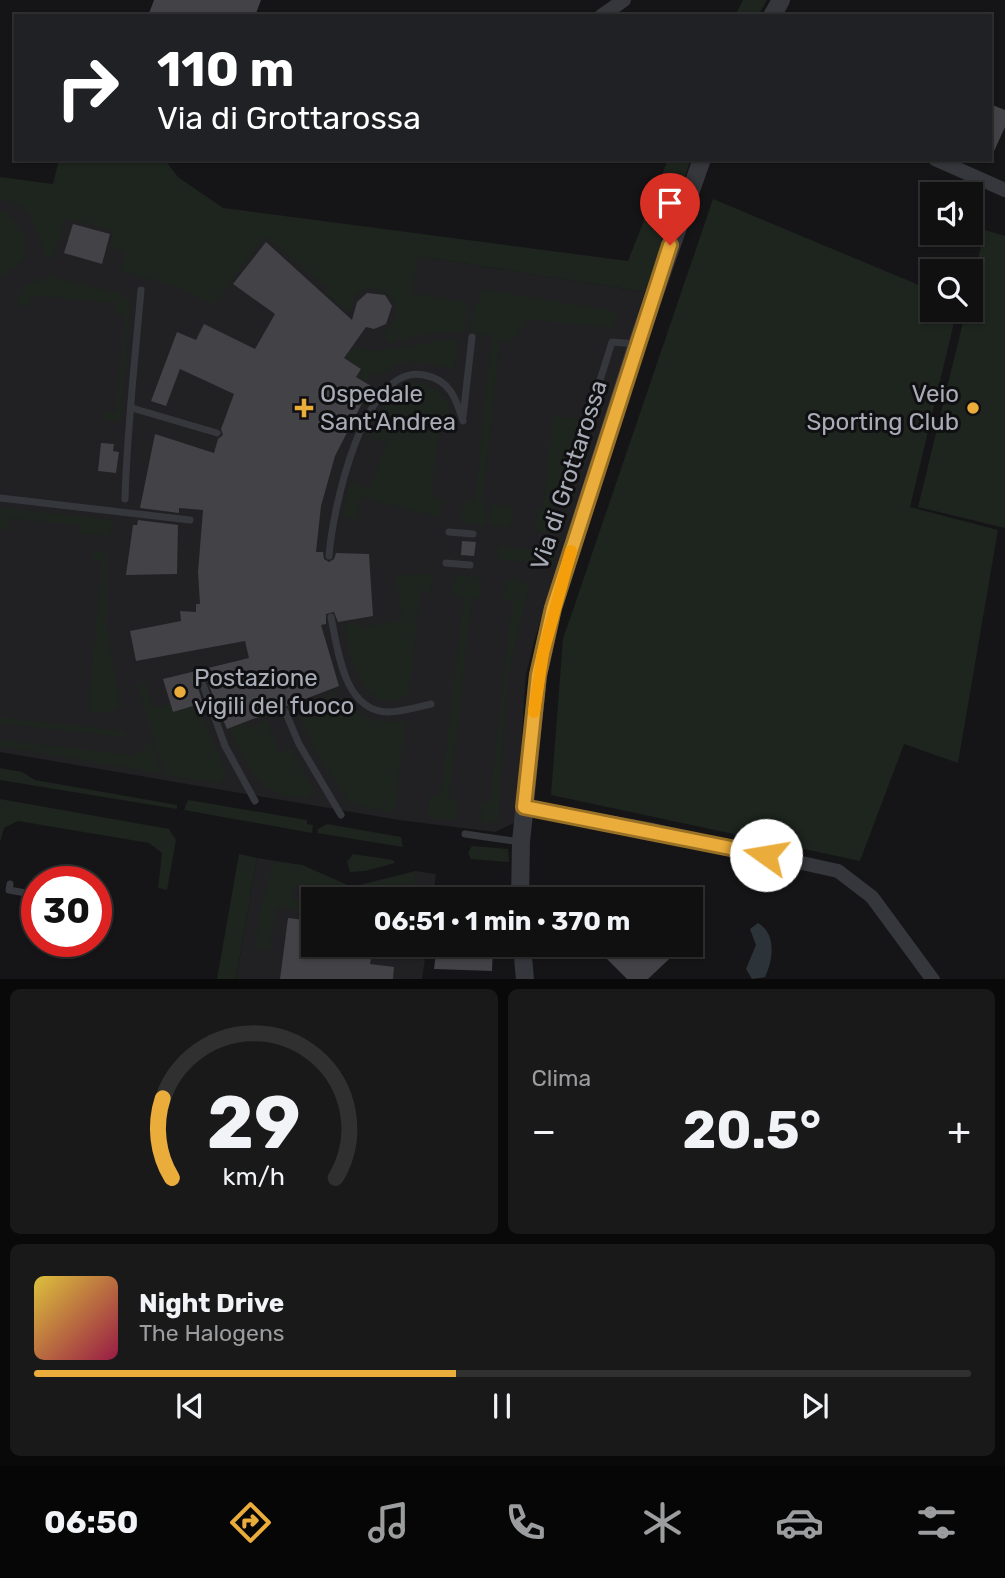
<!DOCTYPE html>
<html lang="it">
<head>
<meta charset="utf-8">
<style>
  :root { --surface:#101011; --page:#19191a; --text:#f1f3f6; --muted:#9c9d9f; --line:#303031; --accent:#eaac3a }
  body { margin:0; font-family:Rubik,sans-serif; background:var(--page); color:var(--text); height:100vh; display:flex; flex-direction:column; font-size:26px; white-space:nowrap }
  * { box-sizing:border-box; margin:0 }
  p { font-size:23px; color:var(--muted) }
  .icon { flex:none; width:38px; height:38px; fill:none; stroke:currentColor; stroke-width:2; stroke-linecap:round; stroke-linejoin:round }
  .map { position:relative; height:979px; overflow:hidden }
  .details { display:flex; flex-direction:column; gap:10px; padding:10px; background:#090909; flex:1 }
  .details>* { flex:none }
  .banner { position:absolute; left:14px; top:14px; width:978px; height:147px; border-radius:0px; box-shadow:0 2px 5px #0004,0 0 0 2px var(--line); background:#202124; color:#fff; overflow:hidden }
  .tools { position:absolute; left:920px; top:182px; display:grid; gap:14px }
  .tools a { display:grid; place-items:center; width:63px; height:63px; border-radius:0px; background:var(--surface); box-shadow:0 2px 5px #0004,0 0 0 2px var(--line); font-size:35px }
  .speed { position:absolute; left:21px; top:866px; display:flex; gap:14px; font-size:35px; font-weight:700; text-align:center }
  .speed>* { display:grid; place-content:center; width:91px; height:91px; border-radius:50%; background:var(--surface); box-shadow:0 2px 5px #0004,0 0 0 2px var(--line); line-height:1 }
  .speed .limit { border:10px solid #d22; background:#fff; color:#111 }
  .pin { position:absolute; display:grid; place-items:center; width:60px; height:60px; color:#fff; margin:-72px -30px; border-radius:50% 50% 50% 0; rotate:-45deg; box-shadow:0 0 7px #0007 }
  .pin .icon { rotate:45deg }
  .me { position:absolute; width:77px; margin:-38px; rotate:283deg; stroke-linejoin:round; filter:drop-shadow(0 0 5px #0008) }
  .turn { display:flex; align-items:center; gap:24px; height:147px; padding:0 28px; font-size:32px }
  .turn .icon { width:91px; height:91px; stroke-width:2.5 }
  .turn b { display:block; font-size:49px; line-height:60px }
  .big { font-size:52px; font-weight:700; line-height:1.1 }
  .details .tile { flex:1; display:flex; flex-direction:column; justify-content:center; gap:10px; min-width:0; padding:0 24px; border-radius:10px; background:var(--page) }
  .details .dial { align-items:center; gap:0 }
  .dial svg { height:182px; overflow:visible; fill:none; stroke:var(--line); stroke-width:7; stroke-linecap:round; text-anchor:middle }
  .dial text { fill:var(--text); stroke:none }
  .song { display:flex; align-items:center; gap:21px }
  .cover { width:84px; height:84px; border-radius:10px; background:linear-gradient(135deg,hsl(50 70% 55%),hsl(340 70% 35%)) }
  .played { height:7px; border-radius:4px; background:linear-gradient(90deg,var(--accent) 45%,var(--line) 45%) }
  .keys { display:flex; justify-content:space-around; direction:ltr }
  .heat { display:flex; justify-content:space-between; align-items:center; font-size:38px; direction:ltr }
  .details .tiles { flex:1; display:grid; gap:10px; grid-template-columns:1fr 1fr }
  .tile:last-child { grid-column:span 2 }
  .trip { position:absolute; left:301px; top:887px; width:402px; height:70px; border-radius:0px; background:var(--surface); box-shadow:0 2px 5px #0004,0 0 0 2px var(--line); font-weight:700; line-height:70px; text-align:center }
  .tabs { display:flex; height:112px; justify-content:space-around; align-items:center; background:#060607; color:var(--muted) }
  .tabs .icon { width:49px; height:49px }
  .tabs .active { color:var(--accent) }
  .tabs b { font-size:32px; color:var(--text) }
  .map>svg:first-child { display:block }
  .built { fill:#212124 }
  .green { fill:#1d251e }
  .water { fill:#2c343a }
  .building { fill:#424247 }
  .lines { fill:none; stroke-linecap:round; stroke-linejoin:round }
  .service { stroke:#36373c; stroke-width:7 }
  .minor { stroke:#36373c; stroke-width:14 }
  .tertiary { stroke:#36373c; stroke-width:18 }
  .route-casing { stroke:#987026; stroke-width:18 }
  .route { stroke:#eaac3a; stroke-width:12 }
  .slow { stroke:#f59e0b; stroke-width:12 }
  .poi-dot { fill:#eaac3a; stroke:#101012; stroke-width:2.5 }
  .labels { text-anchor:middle; stroke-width:6; stroke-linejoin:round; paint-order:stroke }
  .poi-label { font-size:24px; fill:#a8acb6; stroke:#101012; text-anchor:start }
  .street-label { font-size:24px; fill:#a8acb6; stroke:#101012 }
</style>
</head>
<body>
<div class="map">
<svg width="1005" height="980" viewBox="0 0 1005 980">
  <rect width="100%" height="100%" fill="#151517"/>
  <g class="built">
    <path d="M0,189l645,103 -111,350 -8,33 -10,147 -21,10 -96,-12 -399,-68z"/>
    <path d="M257,858l45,7 50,22 64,-16 20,3 -3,25 -120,1v45h114l-5,34 -186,1z"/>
  </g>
  <g class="green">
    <path d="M743,0h24l-9,16h-23z"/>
    <path d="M59,159h105l14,18 45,31 405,53 40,-102h23l-46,133 -227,-36 -6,37 56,10 -4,28 -37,3 -39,9 -4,-12c42,-31 -33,-69 -33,-17l-26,-22 2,-4 -63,-52 -50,69 -36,-18 -57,-16 5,-20 -16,-4 3,-16 -48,-13 -12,40 -8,1c-8,-28 -11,-56 -45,-60v-22l53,7z"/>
    <path d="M713,199l220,92v19h24l-47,197 88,23 -40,233 -54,-19 -44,117 -309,-66 12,-156z"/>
    <path d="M0,210c14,6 31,29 25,46 -3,8 -19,15 -25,23z"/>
    <path d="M985,230l20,6v292l-87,-21 48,-197h5v-23z"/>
    <path d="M50,276l71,18 9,9 -9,104 2,1 -5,14 -14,-1 1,-10 11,1 10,-97 -11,-2 1,-10 -85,-8 -2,12 -15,-4 13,-18z"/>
    <path d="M481,289l138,23 -7,16 -84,-9 -17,22 -11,-1 -18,163 5,1 -2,22 -24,-5 2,-20h12l17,-165 -22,-4 4,-28h5z"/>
    <path d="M459,338l-5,31c-32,-5 -44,-17 -74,7l-6,-4 -7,10 -10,-6 5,-7 -18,-12 9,-10c26,11 74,-7 106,-9z"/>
    <path d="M415,382l23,7 10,14 2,17 -10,-1 -9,78 11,1 -2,19 -80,-20 -4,22 -14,-3 7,-30 7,-2 14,5 17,-46 -16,-7 -1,-4 24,-41z"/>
    <path d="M553,416l31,4 -37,113 -12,-3 2,-21h6z"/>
    <path d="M492,504l22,3 -4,20 -21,-1z"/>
    <path d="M0,508l113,12 -4,16 -29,-3v-8l-70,-7 -2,12 -8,-1z"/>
    <path d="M499,546l55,6 2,3 -5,10 -54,-6z"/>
    <path d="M94,550l12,2v72l14,80 -9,9 -23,-2 14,-150 -9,-2z"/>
    <path d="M433,574l-2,19 -11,-1 -11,103c-47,24 -59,-37 -65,-71l11,-2 8,5 39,-7 -6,-45z"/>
    <path d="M455,574l27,4 -2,20h-8l-23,200 9,2 -2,17 -4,3 -20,-2 -4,-4 2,-19 11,1 23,-199 -12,-2z"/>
    <path d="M507,579l17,2 5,7 -22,91 -9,143 -16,1 -1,-21 9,1 22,-201 -8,-1z"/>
    <path d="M146,683l7,25 18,-4 2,8 24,-7 29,67 -4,9 -4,3 -52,-9 -28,-88z"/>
    <path d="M334,689l4,12 7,-2c15,23 36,23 61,23l-12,91 -44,-10 -35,-53 -20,-44 4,-2 3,6 23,-9 -1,-3 7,-3 -1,-5z"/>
    <path d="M0,717l124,14 2,3 -3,3 -123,-14z"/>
    <path d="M267,721l13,32 11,-4 22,40 -5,9c-52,-1 -58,-28 -79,-69l16,-6 4,5z"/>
    <path d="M0,740l132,15 11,-4 7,-11 12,34 -162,-28z"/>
    <path d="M0,768l22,4 13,8 142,25v4l-177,-29z"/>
    <path d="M0,799l169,30 7,11 -9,50 -9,-2 4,-35 -13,-10 -131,-22 -14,7 -4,14z"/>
    <path d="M188,800l119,20v4l6,1 -1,8 -128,-23z"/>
    <path d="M327,824l74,13 2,10 -86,-14 1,-4z"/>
    <path d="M472,846l36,3 1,13 -38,-3 -3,-6z"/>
    <path d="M239,854l18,4 -21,121h-19z"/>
    <path d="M353,854l40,6 2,3 -30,8 -15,1 -3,-10z"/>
    <path d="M274,862l28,3 50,22 64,-16 -3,28h-10v-5c-20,10 -45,8 -64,-2l-2,7 -24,1v12l-7,-1 1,-9h4l2,-15 -18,-3 -3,16 9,1 -1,9 -24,-3 -6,43 -15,-2 6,-40z"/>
  </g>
  <path class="water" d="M758,923c19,11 15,38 7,54l-13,2 -6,-10 10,-24 -6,-16z"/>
  <g class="building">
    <path d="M154,0h107l-6,16h-107z"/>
    <path d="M990,104l15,6v17l-15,33z"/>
    <path d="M73,224l37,10 -8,30 -38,-11z"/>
    <path d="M266,242l86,78 5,-18 10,-9 18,2 7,11 -6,18 -12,5 -8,-2 -22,31 17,11 -5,8 15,9 -36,70 -14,50 -5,46h7l1,7 5,3 5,-3 2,-6 33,1 4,62 -35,6 -4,-10 -8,2v10l-5,1 18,61 -112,43 -23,-55h-6l-3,5 8,24 -30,9 -10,-33 86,-21 -4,-17 -109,20 -6,-30 51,-10 -1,-10 16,1v-8h4l-2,-32 5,-62 -24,-2v5l-39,-5 15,-74 59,19 4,-14 5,-4 -2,-6 13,-35 -54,-25 -14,37 -15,-5 26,-69 19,8 8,-16 51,25 20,-35 -42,-30z"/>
    <path d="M101,443l13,1 -1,7 6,1 -3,21 -18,-2z"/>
    <path d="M138,520l40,5 -1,49 -51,1 7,-50h4z"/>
    <path d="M462,541l14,1 -2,14 -13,-1z"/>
    <path d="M288,918l25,3v24h60l-3,19 24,3 -1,12h-113z"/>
    <path d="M437,945l56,4 -1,22 -58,-2z"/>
    <path d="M612,945h72l-36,34h-21l-25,-25z"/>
  </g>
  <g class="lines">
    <g class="service">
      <path d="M132,408l85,25"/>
      <path d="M591,409l21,-67 24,2"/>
      <path d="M463,417l9,-80"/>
      <path d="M0,498l190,22"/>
      <path d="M125,499c2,-70 10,-139 16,-209"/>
      <path d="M449,532l24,2"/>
      <path d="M329,556c3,-43 34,-194 95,-181 26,5 32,23 39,46"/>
      <path d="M446,563l24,2"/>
      <path d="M331,617c7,34 13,94 57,95 14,0 30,-5 43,-8"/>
      <path d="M201,679l24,67 30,55"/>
      <path d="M285,711l14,33 42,71"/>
      <path d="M465,834l55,8"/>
      <path d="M10,884l-1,6 28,5"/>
    </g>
    <g class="minor">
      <path d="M601,16l23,-16"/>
      <path d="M935,159l70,31"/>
      <path d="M524,807l129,23 185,41 34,26 61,83"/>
    </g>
    <g class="tertiary">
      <path d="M772,16l9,-16"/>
      <path d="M520,900l1,-58 17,-167 15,-67 84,-264 65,-185"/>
      <path d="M522,945l3,35"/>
    </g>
  </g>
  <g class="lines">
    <defs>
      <path id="route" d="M670,245l-117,363 -15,67 -14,132 242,48"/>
    </defs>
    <use href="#route" class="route-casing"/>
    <use href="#route" class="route"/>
    <path class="slow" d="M534,712l9,-59 28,-102"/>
  </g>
  <g class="poi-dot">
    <path d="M300.5 397.5h7v7h7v7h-7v7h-7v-7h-7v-7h7z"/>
    <circle cx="973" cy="408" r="7"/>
    <circle cx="180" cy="692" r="7"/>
  </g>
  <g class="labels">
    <g class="poi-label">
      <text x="320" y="402">Ospedale<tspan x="320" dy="28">Sant'Andrea</tspan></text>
      <text x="959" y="402" text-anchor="end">Veio<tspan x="959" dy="28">Sporting Club</tspan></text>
      <text x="194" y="686">Postazione<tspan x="194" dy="28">vigili del fuoco</tspan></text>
    </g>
    <g class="street-label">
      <text transform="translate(569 475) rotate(-72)" y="8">Via di Grottarossa</text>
    </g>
  </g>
</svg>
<div class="tools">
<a><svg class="icon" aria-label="sound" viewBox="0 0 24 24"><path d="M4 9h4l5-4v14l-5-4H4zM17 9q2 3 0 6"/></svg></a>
<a><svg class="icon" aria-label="search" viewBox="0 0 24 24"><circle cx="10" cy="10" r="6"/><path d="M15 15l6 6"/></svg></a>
</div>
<div class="speed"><div class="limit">30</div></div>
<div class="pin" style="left:670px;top:245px;background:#d93025"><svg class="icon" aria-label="arrive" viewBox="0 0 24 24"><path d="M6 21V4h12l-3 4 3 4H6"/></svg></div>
<svg class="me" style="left:766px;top:855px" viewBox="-20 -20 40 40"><circle r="19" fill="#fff"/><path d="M0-13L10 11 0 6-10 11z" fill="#eaac3a"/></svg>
<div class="trip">06:51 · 1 min · 370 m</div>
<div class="banner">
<div class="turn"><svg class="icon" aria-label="right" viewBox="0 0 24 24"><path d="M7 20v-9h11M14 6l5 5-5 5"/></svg><div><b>110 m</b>Via di Grottarossa</div></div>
</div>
</div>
<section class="details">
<div class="tiles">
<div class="tile dial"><svg viewBox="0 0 100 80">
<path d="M14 69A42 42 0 1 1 86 69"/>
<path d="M14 69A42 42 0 0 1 10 34" stroke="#eaac3a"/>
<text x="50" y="56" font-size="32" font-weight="700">29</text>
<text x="50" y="72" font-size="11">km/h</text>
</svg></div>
<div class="tile"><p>Clima</p>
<div class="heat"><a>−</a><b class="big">20.5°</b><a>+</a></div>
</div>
<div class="tile">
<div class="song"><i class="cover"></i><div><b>Night Drive</b><p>The Halogens</p></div></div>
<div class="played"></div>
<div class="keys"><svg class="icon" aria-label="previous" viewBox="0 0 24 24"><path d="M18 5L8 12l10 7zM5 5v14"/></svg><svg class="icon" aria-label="pause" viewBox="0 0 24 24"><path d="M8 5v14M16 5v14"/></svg><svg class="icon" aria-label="next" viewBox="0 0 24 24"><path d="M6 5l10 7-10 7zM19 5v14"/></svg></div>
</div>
</div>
</section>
<nav class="tabs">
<b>06:50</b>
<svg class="icon active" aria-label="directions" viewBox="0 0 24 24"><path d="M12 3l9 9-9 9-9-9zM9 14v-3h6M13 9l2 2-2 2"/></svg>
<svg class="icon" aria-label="music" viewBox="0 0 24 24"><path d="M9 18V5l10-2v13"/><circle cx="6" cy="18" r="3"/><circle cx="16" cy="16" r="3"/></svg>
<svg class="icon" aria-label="phone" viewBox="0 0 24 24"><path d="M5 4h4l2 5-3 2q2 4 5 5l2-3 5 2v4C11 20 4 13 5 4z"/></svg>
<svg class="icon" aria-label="climate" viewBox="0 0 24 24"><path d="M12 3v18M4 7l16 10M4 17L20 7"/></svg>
<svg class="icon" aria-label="car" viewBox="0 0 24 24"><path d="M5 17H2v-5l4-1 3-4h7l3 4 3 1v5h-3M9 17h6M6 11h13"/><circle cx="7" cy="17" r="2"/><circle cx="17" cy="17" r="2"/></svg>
<svg class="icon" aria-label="filters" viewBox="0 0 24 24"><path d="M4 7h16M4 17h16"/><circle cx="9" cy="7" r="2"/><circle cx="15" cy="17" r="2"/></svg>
</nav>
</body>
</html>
